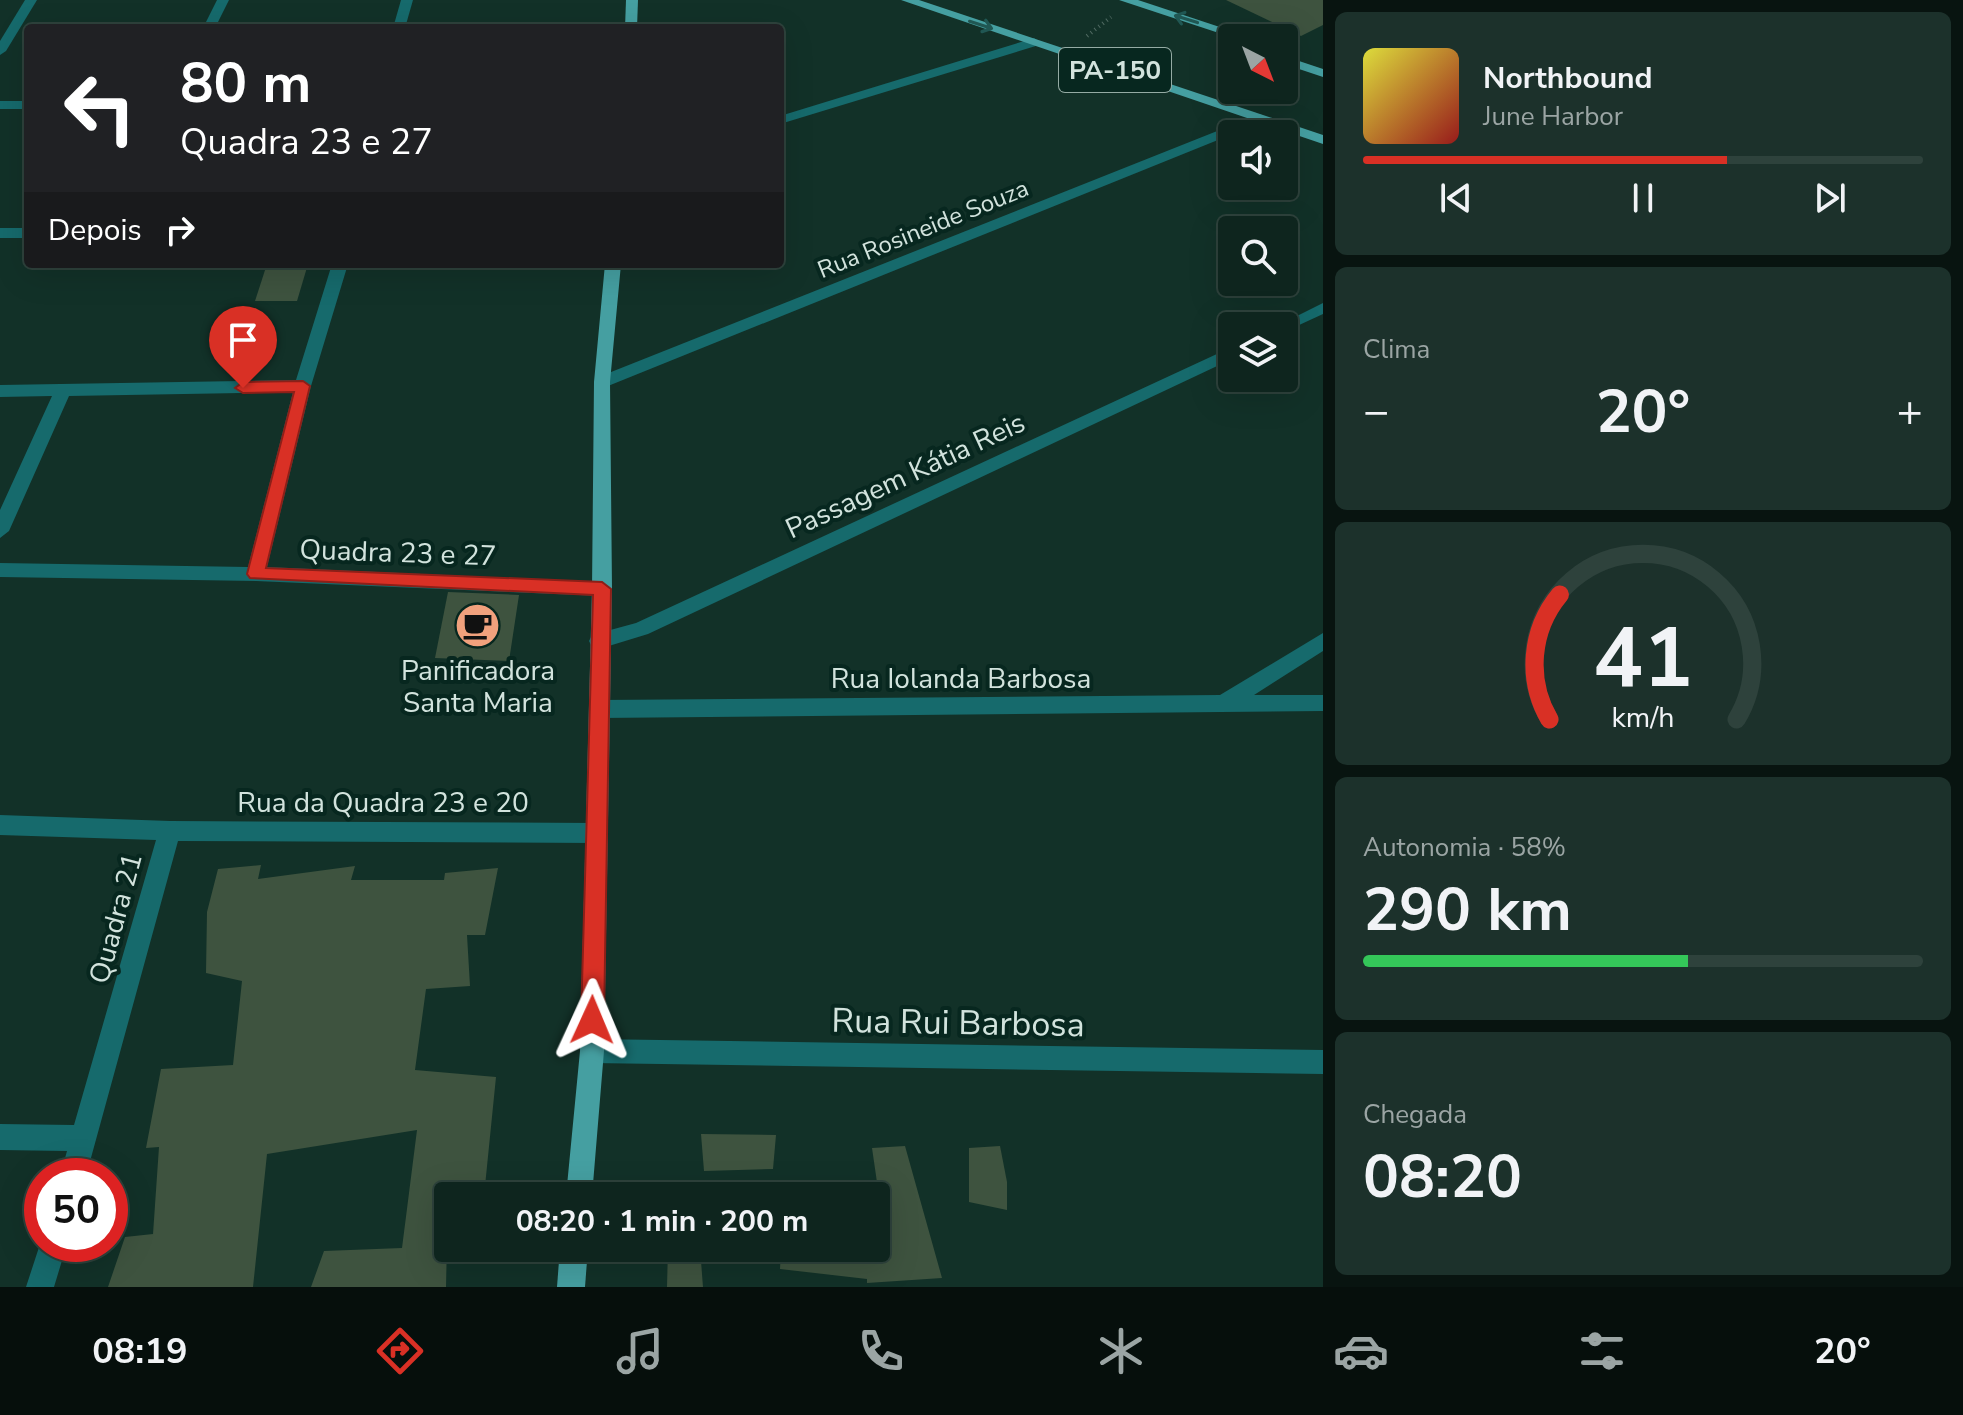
<!DOCTYPE html>
<html lang="pt">
<head>
<meta charset="utf-8">
<style>
  :root { --surface:#0e251e; --page:#1c312b; --text:#f1f3f6; --muted:#9ba5a4; --line:#2e423c; --accent:#d93025 }
  body { margin:0; font-family:"Nunito Sans",sans-serif; background:var(--page); color:var(--text); height:100vh; display:flex; flex-direction:column; font-size:30px; white-space:nowrap }
  * { box-sizing:border-box; margin:0 }
  p { font-size:26px; color:var(--muted) }
  .icon { flex:none; width:44px; height:44px; fill:none; stroke:currentColor; stroke-width:2; stroke-linecap:round; stroke-linejoin:round }
  .map { position:relative; flex:1; overflow:hidden }
  .sheet { display:flex; flex-direction:column; gap:12px; padding:12px; background:#081410; width:640px }
  .sheet>* { flex:none }
  .top-card { position:absolute; left:24px; top:24px; width:760px; height:244px; border-radius:8px; box-shadow:0 8px 32px #0002,0 0 0 2px var(--line); background:#202124; color:#fff; overflow:hidden }
  .needle { width:52px; rotate:138deg }
  .controls { position:absolute; left:1218px; top:24px; display:grid; gap:16px }
  .controls a { display:grid; place-items:center; width:80px; height:80px; border-radius:8px; background:var(--surface); box-shadow:0 8px 32px #0002,0 0 0 2px var(--line); font-size:40px }
  .speed { position:absolute; left:24px; top:1158px; display:flex; gap:16px; font-size:40px; font-weight:700; text-align:center }
  .speed>* { display:grid; place-content:center; width:104px; height:104px; border-radius:50%; background:var(--surface); box-shadow:0 8px 32px #0002,0 0 0 2px var(--line); line-height:1 }
  .speed .limit { border:12px solid #d22; background:#fff; color:#111 }
  .pin { position:absolute; display:grid; place-items:center; width:68px; height:68px; color:#fff; margin:-82px -34px; border-radius:50% 50% 50% 0; rotate:-45deg; box-shadow:0 0 8px #0007 }
  .pin .icon { rotate:45deg }
  .me { position:absolute; width:88px; margin:-44px; rotate:1deg; stroke-linejoin:round; filter:drop-shadow(0 0 6px #0008) }
  .turn { display:flex; align-items:center; gap:28px; height:168px; padding:0 24px; font-size:36px }
  .turn .icon { width:104px; height:104px; stroke-width:2.5 }
  .turn b { display:block; font-size:56px; line-height:68px }
  .then { display:flex; align-items:center; height:76px; padding:0 24px; background:#0003; gap:16px; font-size:30px }
  .big { font-size:60px; font-weight:700; line-height:1.1 }
  .sheet .card { flex:1; display:flex; flex-direction:column; justify-content:center; gap:12px; min-width:0; padding:0 28px; border-radius:12px; background:var(--page) }
  .sheet .dial { align-items:center; gap:0 }
  .dial svg { height:208px; overflow:visible; fill:none; stroke:var(--line); stroke-width:7; stroke-linecap:round; text-anchor:middle }
  .dial text { fill:var(--text); stroke:none }
  .song { display:flex; align-items:center; gap:24px }
  .cover { width:96px; height:96px; border-radius:12px; background:linear-gradient(135deg,hsl(60 70% 55%),hsl(0 70% 35%)) }
  .played { height:8px; border-radius:4px; background:linear-gradient(90deg,var(--accent) 65%,var(--line) 65%) }
  .keys { display:flex; justify-content:space-around; direction:ltr }
  .heat { display:flex; justify-content:space-between; align-items:center; font-size:44px; direction:ltr }
  .charge { height:12px; border-radius:6px; background:linear-gradient(90deg,#34c759 58%,var(--line) 0) }
  .trip { position:absolute; left:434px; top:1182px; width:456px; height:80px; border-radius:8px; background:var(--surface); box-shadow:0 8px 32px #0002,0 0 0 2px var(--line); font-weight:700; line-height:80px; text-align:center }
  .tabs { display:flex; height:128px; justify-content:space-around; align-items:center; background:#060f0c; color:var(--muted) }
  .tabs .icon { width:56px; height:56px }
  .tabs .selected { color:var(--accent) }
  .tabs b { font-size:36px; color:var(--text) }
  main { display:flex; flex:1; min-height:0 }
  .map>svg:first-child { display:block }
  .building { fill:#3e533f }
  .lines { fill:none; stroke-linecap:round; stroke-linejoin:round }
  .path { stroke:#516b63; stroke-width:4; stroke-dasharray:1 4; stroke-linecap:butt }
  .minor { fill:#166a6c; fill-rule:evenodd }
  .major { fill:#459fa1; fill-rule:evenodd }
  .oneway { stroke:#205753 }
  .route { fill:#d93025; stroke:#8d1f18; stroke-width:2 }
  .labels { text-anchor:middle; stroke-width:8; stroke-linejoin:round; paint-order:stroke }
  .far-street-label { font-size:24px; fill:#d2e3dd; stroke:#07271f }
  .shield { fill:#07271f; stroke:#95aba4; stroke-width:2 }
  .shield-label { font-size:26px; font-weight:bold; fill:#d2e3dd }
  .street-label { font-size:28px; fill:#d2e3dd; stroke:#07271f }
  .poi-label { font-size:28px; fill:#d2e3dd; stroke:#07271f }
  .near-street-label { font-size:34px; fill:#d2e3dd; stroke:#07271f }
</style>
</head>
<body>
<main>
<div class="map">
<svg width="1323" height="1287" viewBox="0 0 1323 1287">
  <rect width="100%" height="100%" fill="#123128"/>
  <g class="building">
    <path d="M1226,0h97v25l-22,11z"/>
    <path d="M267,264h41l-11,37h-42z"/>
    <path d="M448,592l71,3 -10,66 -74,-3z"/>
    <path d="M261,865l-3,14 97,-13 -4,14h93l1,-7 53,-5 -13,67h-18l3,51 -44,3 -11,81 81,7 -12,119h-36l-2,91h-135l13,-36 78,-3 15,-118 -150,24 -14,133h-145l17,-50 28,-3 6,-87 -13,1 15,-79 72,-4 9,-84 -36,-8 1,-61 11,-43z"/>
    <path d="M701,1134l75,1 -3,34 -69,2z"/>
    <path d="M905,1146l37,132 -75,5v-4l-87,-10 1,-21h95v-4h10l-14,-96z"/>
    <path d="M1000,1146l7,36v28l-38,-8v-54z"/>
    <path d="M668,1248h32l3,39h-36z"/>
  </g>
  <g class="lines">
    <path class="path" d="M1087,36l24,-19"/>
    <g class="minor">
      <path d="M25,0h12l-31,51 -6,4v-14z"/>
      <path d="M217,0h12l-14,28h-12z"/>
      <path d="M401,0h12l-8,28h-12z"/>
      <path d="M1034,38l6,4 -1,3 -259,79v-8z"/>
      <rect x="0" y="101" width="28" height="8"/>
      <path d="M1260,114l7,4 -2,3 -657,265h-12l-2,-4 2,-4z"/>
      <rect x="0" y="228" width="28" height="10"/>
      <path d="M332,264h16l-37,122 -44,181 335,15 7,2 3,5 -3,5 -7,2 -346,-15 -256,-4v-14l248,4 45,-175 -224,4 -60,135 -9,7v-28l52,-114 -52,1v-12l296,-5z"/>
      <path d="M1323,303v11l-39,18v-6h-7z"/>
      <path d="M1232,347v12l-584,275 -49,15 -7,-2 -3,-6 3,-6 44,-12z"/>
      <path d="M1323,633v18l-69,44h69v16l-724,7 -7,-3 -3,-6 3,-6 7,-3 621,-5z"/>
      <path d="M0,815l170,6 426,2 8,3 3,7 -3,7 -8,3 -418,-2 -92,335h-26l7,-25 -67,-1v-26l74,1 82,-285 -156,-5z"/>
      <path d="M592,1039l731,11v24l-731,-11 -9,-3 -3,-9 3,-9z"/>
      <path d="M42,1238v6h25l-13,43h-28z"/>
    </g>
    <g class="major">
      <path d="M626,0h12l-1,28h-12z"/>
      <path d="M901,0h18l404,135v9z"/>
      <path d="M1119,0h19l115,38h-19z"/>
      <path d="M1284,56l39,13v8l-39,-13z"/>
      <path d="M605,264h16l-11,118 2,207 -8,462 -12,145h-26l14,-145 12,-462 2,-207z"/>
      <path d="M560,1248h28l-3,39h-28z"/>
    </g>
  </g>
  <defs><path id="oneway-shaft" d="M-6 0H5M1.5-3L5.5 0L1.5 3" fill="none" stroke-width="1.6" stroke-linecap="round" stroke-linejoin="round" transform="scale(2)"/></defs>
  <g class="oneway">
    <use href="#oneway-shaft" transform="translate(1186 19) rotate(-163)"/>
    <use href="#oneway-shaft" transform="translate(981 25) rotate(18)"/>
  </g>
  <path class="route" d="M303,381l7,5 -44,182 336,14 9,7 -7,431 -4,8 -8,3 -7,-3 -4,-8 12,-425 -343,-17 -3,-4 47,-182 -51,1 -8,-5 8,-6z"/>
  <defs>
    <symbol id="cafe-disc" viewBox="-11 -11 22 22"><circle r="9.5" fill="#f1a17d" stroke="#07271f"/><path d="M-5.5-4.5H6V0H3Q3 3.5 0 3.5H-2.5Q-5.5 3.5-5.5 0ZM3-3.2v2h1.7v-2ZM-6 4.5H4V6H-6Z" fill="#111"/></symbol>
  </defs>
  <g fill-rule="evenodd">
    <use href="#cafe-disc" x="452" y="600" width="51" height="51"/>
  </g>
  <g class="labels">
    <g class="far-street-label">
      <text transform="translate(923 229) rotate(-22)" y="8">Rua Rosineide Souza</text>
    </g>
    <rect class="shield" x="1059" y="48" width="112" height="44" rx="6"/>
    <g class="shield-label">
      <text x="1115" y="79">PA-150</text>
    </g>
    <g class="street-label">
      <text transform="translate(905 475) rotate(-25)" y="10">Passagem Kátia Reis</text>
      <text transform="translate(398 552) rotate(2)" y="10">Quadra 23 e 27</text>
      <text x="961" y="688">Rua Iolanda Barbosa</text>
      <text x="383" y="812">Rua da Quadra 23 e 20</text>
      <text transform="translate(115 918) rotate(-75)" y="10">Quadra 21</text>
    </g>
    <g class="poi-label">
      <text x="478" y="680">Panificadora<tspan x="478" dy="32">Santa Maria</tspan></text>
    </g>
    <g class="near-street-label">
      <text transform="translate(958 1022) rotate(1)" y="12">Rua Rui Barbosa</text>
    </g>
  </g>
</svg>
<div class="controls">
<a><svg class="needle" viewBox="-14 -14 28 28"><path d="M0-13l5 13h-10z" fill="#e53935"/><path d="M0 13l5-13h-10z" fill="#9ba5a4"/></svg></a>
<a><svg class="icon" aria-label="sound" viewBox="0 0 24 24"><path d="M4 9h4l5-4v14l-5-4H4zM17 9q2 3 0 6"/></svg></a>
<a><svg class="icon" aria-label="search" viewBox="0 0 24 24"><circle cx="10" cy="10" r="6"/><path d="M15 15l6 6"/></svg></a>
<a><svg class="icon" aria-label="layers" viewBox="0 0 24 24"><path d="M12 4l9 5-9 5-9-5zM3 14l9 5 9-5"/></svg></a>
</div>
<div class="speed"><div class="limit">50</div></div>
<div class="pin" style="left:243px;top:388px;background:#d93025"><svg class="icon" aria-label="arrive" viewBox="0 0 24 24"><path d="M6 21V4h12l-3 4 3 4H6"/></svg></div>
<svg class="me" style="left:592px;top:1020px" viewBox="-20 -20 40 40"><path d="M0-17L14 15 0 8-14 15z" fill="#d93025" stroke="#fff" stroke-width="4"/></svg>
<div class="trip">08:20 · 1 min · 200 m</div>
<div class="top-card">
<div class="turn"><svg class="icon" aria-label="left" viewBox="0 0 24 24"><path d="M17 20v-9H6M10 6l-5 5 5 5"/></svg><div><b>80 m</b>Quadra 23 e 27</div></div>
<div class="then">Depois<svg class="icon" aria-label="right" viewBox="0 0 24 24"><path d="M7 20v-9h11M14 6l5 5-5 5"/></svg></div>
</div>
</div>
<section class="sheet">
<div class="card">
<div class="song"><i class="cover"></i><div><b>Northbound</b><p>June Harbor</p></div></div>
<div class="played"></div>
<div class="keys"><svg class="icon" aria-label="previous" viewBox="0 0 24 24"><path d="M18 5L8 12l10 7zM5 5v14"/></svg><svg class="icon" aria-label="pause" viewBox="0 0 24 24"><path d="M8 5v14M16 5v14"/></svg><svg class="icon" aria-label="next" viewBox="0 0 24 24"><path d="M6 5l10 7-10 7zM19 5v14"/></svg></div>
</div>
<div class="card"><p>Clima</p>
<div class="heat"><a>−</a><b class="big">20°</b><a>+</a></div>
</div>
<div class="card dial"><svg viewBox="0 0 100 80">
<path d="M14 69A42 42 0 1 1 86 69"/>
<path d="M14 69A42 42 0 0 1 18 21" stroke="#d93025"/>
<text x="50" y="56" font-size="32" font-weight="700">41</text>
<text x="50" y="72" font-size="11">km/h</text>
</svg></div>
<div class="card"><p>Autonomia · 58%</p><b class="big">290 km</b><div class="charge"></div></div>
<div class="card"><p>Chegada</p><b class="big">08:20</b></div>
</section>
</main>
<nav class="tabs">
<b>08:19</b>
<svg class="icon selected" aria-label="directions" viewBox="0 0 24 24"><path d="M12 3l9 9-9 9-9-9zM9 14v-3h6M13 9l2 2-2 2"/></svg>
<svg class="icon" aria-label="music" viewBox="0 0 24 24"><path d="M9 18V5l10-2v13"/><circle cx="6" cy="18" r="3"/><circle cx="16" cy="16" r="3"/></svg>
<svg class="icon" aria-label="phone" viewBox="0 0 24 24"><path d="M5 4h4l2 5-3 2q2 4 5 5l2-3 5 2v4C11 20 4 13 5 4z"/></svg>
<svg class="icon" aria-label="climate" viewBox="0 0 24 24"><path d="M12 3v18M4 7l16 10M4 17L20 7"/></svg>
<svg class="icon" aria-label="car" viewBox="0 0 24 24"><path d="M5 17H2v-5l4-1 3-4h7l3 4 3 1v5h-3M9 17h6M6 11h13"/><circle cx="7" cy="17" r="2"/><circle cx="17" cy="17" r="2"/></svg>
<svg class="icon" aria-label="filters" viewBox="0 0 24 24"><path d="M4 7h16M4 17h16"/><circle cx="9" cy="7" r="2"/><circle cx="15" cy="17" r="2"/></svg>
<b>20°</b>
</nav>
</body>
</html>
